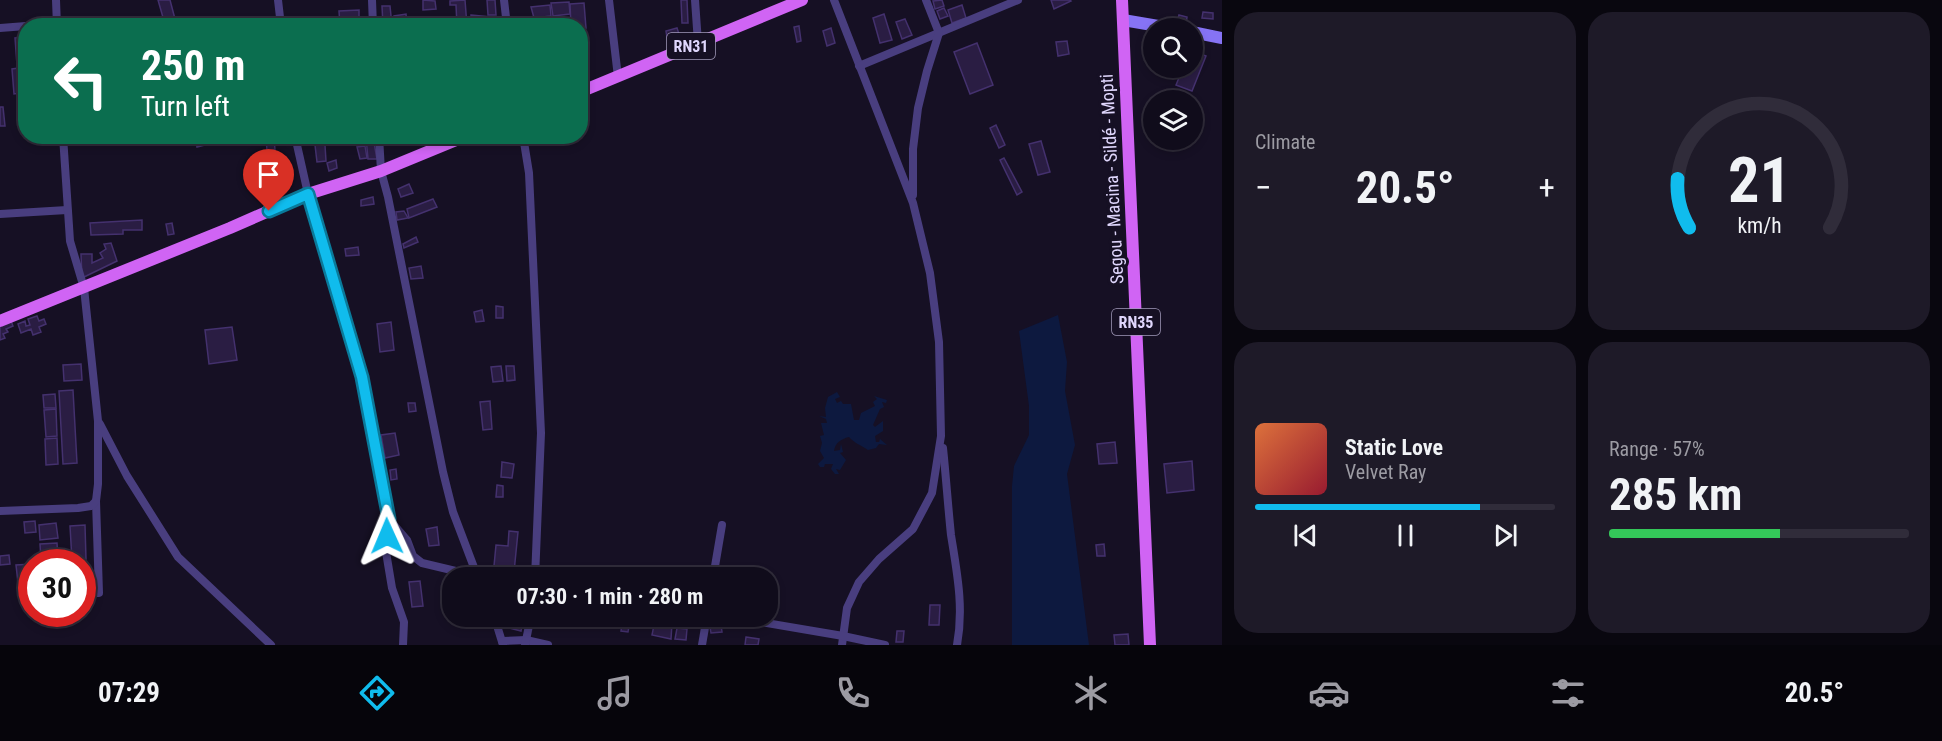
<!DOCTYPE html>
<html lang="en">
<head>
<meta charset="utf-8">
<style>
  :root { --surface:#100c1b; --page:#1e1a28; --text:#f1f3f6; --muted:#9c9ba3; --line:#302c3a; --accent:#10bced }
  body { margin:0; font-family:"Roboto Condensed",sans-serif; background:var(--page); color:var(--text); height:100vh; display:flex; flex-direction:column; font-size:22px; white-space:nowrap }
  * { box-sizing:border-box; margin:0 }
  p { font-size:20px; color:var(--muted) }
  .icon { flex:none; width:33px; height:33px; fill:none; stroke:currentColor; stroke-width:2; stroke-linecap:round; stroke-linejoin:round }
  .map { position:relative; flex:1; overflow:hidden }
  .details { display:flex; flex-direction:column; gap:12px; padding:12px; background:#09070f; width:720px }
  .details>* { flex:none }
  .hud { position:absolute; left:18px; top:18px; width:570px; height:126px; border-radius:24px; box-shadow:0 3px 9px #0003,0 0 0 2px var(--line); background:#0b6e4f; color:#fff; overflow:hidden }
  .tools { position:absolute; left:1143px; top:18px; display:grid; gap:12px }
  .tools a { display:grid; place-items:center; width:60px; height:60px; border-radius:50%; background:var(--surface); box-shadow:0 3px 9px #0003,0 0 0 2px var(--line); font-size:30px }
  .speed { position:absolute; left:18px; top:549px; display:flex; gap:12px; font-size:30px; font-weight:700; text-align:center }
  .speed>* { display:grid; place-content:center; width:78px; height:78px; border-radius:50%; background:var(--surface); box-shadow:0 3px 9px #0003,0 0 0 2px var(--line); line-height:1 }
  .speed .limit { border:9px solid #d22; background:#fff; color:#111 }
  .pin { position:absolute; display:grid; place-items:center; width:51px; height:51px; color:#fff; margin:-62px -26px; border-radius:50% 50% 50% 0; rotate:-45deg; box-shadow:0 0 6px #0007 }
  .pin .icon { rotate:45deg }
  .me { position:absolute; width:66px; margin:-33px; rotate:359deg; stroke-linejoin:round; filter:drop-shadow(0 0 4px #0008) }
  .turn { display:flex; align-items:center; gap:21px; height:126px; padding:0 24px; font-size:27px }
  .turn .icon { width:78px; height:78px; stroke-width:2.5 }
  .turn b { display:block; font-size:42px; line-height:51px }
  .big { font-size:45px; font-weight:700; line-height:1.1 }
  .details .card { flex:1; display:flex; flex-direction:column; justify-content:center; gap:9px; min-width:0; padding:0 21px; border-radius:24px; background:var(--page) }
  .details .dial { align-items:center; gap:0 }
  .dial svg { height:156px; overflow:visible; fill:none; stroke:var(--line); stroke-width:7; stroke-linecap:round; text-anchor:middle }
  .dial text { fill:var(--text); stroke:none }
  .song { display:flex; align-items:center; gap:18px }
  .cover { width:72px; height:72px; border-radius:9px; background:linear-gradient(135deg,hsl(20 70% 55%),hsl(350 70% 35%)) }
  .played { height:6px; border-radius:3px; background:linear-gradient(90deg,var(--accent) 75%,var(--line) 75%) }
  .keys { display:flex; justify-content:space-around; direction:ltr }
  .heat { display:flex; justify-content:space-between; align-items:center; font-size:33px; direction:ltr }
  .charge { height:9px; border-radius:4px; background:linear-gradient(90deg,#34c759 57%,var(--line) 0) }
  .details .tiles { flex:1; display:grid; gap:12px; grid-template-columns:repeat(2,1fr) }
  .trip { position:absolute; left:442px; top:567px; width:336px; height:60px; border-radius:24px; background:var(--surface); box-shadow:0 3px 9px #0003,0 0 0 2px var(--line); font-weight:700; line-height:60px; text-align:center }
  .tabs { display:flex; height:96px; justify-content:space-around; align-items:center; background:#06050b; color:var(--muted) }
  .tabs .icon { width:42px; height:42px }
  .tabs .selected { color:var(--accent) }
  .tabs b { font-size:27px; color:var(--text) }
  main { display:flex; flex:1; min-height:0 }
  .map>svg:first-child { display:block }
  .water { fill:#0d193f }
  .building { fill:#2a1d43; stroke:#44316e; stroke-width:1.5 }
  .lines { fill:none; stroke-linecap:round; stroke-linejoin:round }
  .street { stroke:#493e7f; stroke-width:8 }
  .secondary { stroke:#8673f5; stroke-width:12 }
  .primary { stroke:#d064f4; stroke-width:12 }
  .route-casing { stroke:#0a7a9a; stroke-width:15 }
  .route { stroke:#10bced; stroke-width:10 }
  .labels { text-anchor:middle; stroke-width:6; stroke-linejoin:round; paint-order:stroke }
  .shield { fill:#161024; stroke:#a39bbb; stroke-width:1.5 }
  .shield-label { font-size:16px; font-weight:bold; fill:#dfd6fc }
  .street-label { font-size:18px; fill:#dfd6fc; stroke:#161024 }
</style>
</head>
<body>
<main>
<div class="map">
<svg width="1222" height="645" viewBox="0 0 1222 645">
  <rect width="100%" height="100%" fill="#161024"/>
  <g class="water">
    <path d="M1058,315l9,47 -2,29 10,54 -8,29 22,171h-77v-159l2,-20 15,-31v-29l-10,-75z"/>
    <path d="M837,392l3,5 -5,2 2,4 4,-2 2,3h8l3,16h5l2,-7 14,-7 -2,-4 4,-3 -3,-3 13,4 -1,3 -4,-1 2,5 -4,2 -7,16 2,2 8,-6v10l-8,5 1,6h3l1,-3 7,6 -8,-1 -3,4 -8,2c-7,-5 -14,-7 -19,-13 -8,2 -14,6 -15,14l6,-1 1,-6 2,8 -3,1 6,7 -6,10 -4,-1 3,5h-4l-4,-5 2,-5h-8l-1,3h-4l-2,-3 6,-6 -4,-7 2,-8 -2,-7 4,-1 -3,-12h6l-1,-4 -7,-3 7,1 -1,-9 3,-11z"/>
  </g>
  <g class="building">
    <path d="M158,0h12l5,19 -11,2z"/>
    <path d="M423,0l12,1 1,8 -13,1z"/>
    <path d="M465,0l2,26h-10l-1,-21h-6v-4z"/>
    <path d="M487,0h8l1,15h-8z"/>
    <path d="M681,0h6l1,23h-6z"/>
    <path d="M942,0l2,6 -9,3 -2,-8z"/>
    <path d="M1051,0h19l1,1 -17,8z"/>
    <path d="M569,2l1,12 -17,2 -2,-13z"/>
    <path d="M584,3l2,25 -6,1v-3h-9l-1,-22z"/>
    <path d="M550,5l1,11 -17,2 -3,-11z"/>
    <path d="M962,5l4,13 -14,5 -4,-13z"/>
    <path d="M382,6h8l2,20h-9z"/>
    <path d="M944,8l4,8 -8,3 -3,-8z"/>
    <path d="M359,10v16h-19l-1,-15z"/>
    <path d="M1203,12l10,1v6l-11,-1z"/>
    <path d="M406,14l1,12h-13v-10z"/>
    <path d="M884,14l8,26 -12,3 -7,-25z"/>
    <path d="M471,15l20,2v2l-20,2z"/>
    <path d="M1179,15l8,2 -1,7 -9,-2z"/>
    <path d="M905,19l7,16 -10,4 -6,-17z"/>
    <path d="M799,26l2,15 -4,1 -3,-15z"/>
    <path d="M677,28l2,6 -12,3 -1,-6z"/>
    <path d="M831,28l4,15 -8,3 -4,-15z"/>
    <path d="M26,37v28h-9l-2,-27z"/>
    <path d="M1067,41l2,13 -11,2 -2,-14z"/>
    <path d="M977,43l16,42 -23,9 -16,-42z"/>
    <path d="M586,46l2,20h-8v-19z"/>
    <path d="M1192,51l14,5 -14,35 -16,-6 7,-17h9z"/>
    <path d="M18,68l2,25 -6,1 -2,-25z"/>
    <path d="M0,107h3l2,19h-5z"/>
    <path d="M996,125l9,20 -6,3 -9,-20z"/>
    <path d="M195,136h13l1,8 -12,3z"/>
    <path d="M266,137h8l1,13 -8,1z"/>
    <path d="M366,137h7l4,22h-9z"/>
    <path d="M1041,141l9,31 -12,3 -9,-31z"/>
    <path d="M315,145h10l1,16 -9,1z"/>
    <path d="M365,146l2,12 -7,1 -3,-12z"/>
    <path d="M1004,158l18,34 -5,3 -17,-35z"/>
    <path d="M336,160l1,8 -8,3 -2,-8z"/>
    <path d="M409,184l4,9 -12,4 -3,-8z"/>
    <path d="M373,197l1,7 -13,2v-6z"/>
    <path d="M433,199l4,8 -28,11 -2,-9z"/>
    <path d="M404,211l4,7 -11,2 -1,-8z"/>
    <path d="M142,220v10h-19v4l-32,1 -1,-12z"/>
    <path d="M172,223l2,11 -6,1 -2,-11z"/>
    <path d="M416,237l2,5 -14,6 -1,-4z"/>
    <path d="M111,243l6,18 -35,17 -1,-24h11v9l11,-5 -3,-5 6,-4 -2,-5z"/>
    <path d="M358,247l1,8 -13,1 -1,-7z"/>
    <path d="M421,266l2,12 -12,1 -2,-11z"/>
    <path d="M496,306l7,1v11h-7z"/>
    <path d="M482,310l2,11 -8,1 -2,-10z"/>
    <path d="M37,316l2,5 5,-2 2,5 -7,3 2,5 -8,3 -2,-6 -10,4 -3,-9 7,-3 1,5 4,-1 -2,-6z"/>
    <path d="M11,321l2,5 -7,3 2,3 -5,2 2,4 -5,2v-14z"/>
    <path d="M391,322l3,28 -14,2 -3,-28z"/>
    <path d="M232,327l5,33 -28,4 -4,-34z"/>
    <path d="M81,364l1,16 -18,1 -1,-16z"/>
    <path d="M501,366l2,15 -10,1 -2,-15z"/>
    <path d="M506,366h8l1,14 -8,1z"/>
    <path d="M73,390l4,73 -14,1 -4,-73z"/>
    <path d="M55,394l1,14h-12l-1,-13z"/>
    <path d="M490,401l2,28 -9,1 -3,-28z"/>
    <path d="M408,403h7l1,8 -7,1z"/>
    <path d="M56,409l1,27 -11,1 -2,-27z"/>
    <path d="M395,433l4,22 -14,3 -4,-23z"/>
    <path d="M57,438l1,26 -12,1 -1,-26z"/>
    <path d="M1115,442l2,21 -18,1 -2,-20z"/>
    <path d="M1192,461l2,29 -27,3 -3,-29z"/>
    <path d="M502,462l12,2 -2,14 -11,-1z"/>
    <path d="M396,469l1,10 -6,1 -1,-10z"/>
    <path d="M497,485l6,1v11h-7z"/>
    <path d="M35,521l1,11 -11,1 -1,-11z"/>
    <path d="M56,523l2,15 -18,2 -1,-15z"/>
    <path d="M85,525l1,34 -14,1 -2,-34z"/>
    <path d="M437,527l2,18 -10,1 -3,-17z"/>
    <path d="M509,531l9,1 -4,40h-4l1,-5 -17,-1 2,-21 12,1z"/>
    <path d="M57,543l1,16 -17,1 -1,-16z"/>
    <path d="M1104,544l1,12h-8l-1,-11z"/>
    <path d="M9,555l1,9 -10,1v-9z"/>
    <path d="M32,564v18l-14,1 -2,-18z"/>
    <path d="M82,569h4l1,19h-5z"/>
    <path d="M420,581l3,25 -11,1 -3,-25z"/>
    <path d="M930,605h10l-1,20h-10z"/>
    <path d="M511,616h13l-3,15 -12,-3z"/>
    <path d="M623,616h8l-3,16 -7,-1z"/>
    <path d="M655,620l17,3 -1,16 -19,-4z"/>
    <path d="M721,625l1,7 -11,1 -1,-6z"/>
    <path d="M677,628l10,1 -1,11 -11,-1z"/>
    <path d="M897,631h7l-1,11h-7z"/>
    <path d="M1128,634l1,11h-14l-1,-10z"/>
    <path d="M746,637l13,2 -1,6h-13z"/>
  </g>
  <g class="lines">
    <g class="street">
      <path d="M56,0l1,26"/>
      <path d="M278,0l3,26"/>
      <path d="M372,0l1,26"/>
      <path d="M504,0l3,26"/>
      <path d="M609,0l9,77"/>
      <path d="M695,0l3,43"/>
      <path d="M834,0l79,203 17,70 9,69 2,94 -9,57 -19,36 -34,30 -20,23 -12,26 -5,37"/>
      <path d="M29,26l28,-3"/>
      <path d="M0,28l26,-2"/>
      <path d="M859,66l159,-66"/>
      <path d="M295,136l13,58 53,183 28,142 -3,33 6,36 12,34 -1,23"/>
      <path d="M379,136l2,35 7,26 55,275 10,40 25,66"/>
      <path d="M523,136l6,37 12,260 -6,145"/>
      <path d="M913,195v-46l5,-41 9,-37 12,-38 -13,-33"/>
      <path d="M0,214l67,-4"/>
      <path d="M100,424l27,52 51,81 93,88"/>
      <path d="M943,448c3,29 5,58 8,87 6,38 13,72 6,110"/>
      <path d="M96,501l3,92"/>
      <path d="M0,511l78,-3 13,-2 5,-5 2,-17v-63l-14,-133 -14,-47 -7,-105"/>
      <path d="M389,519l18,21 6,16 9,7 63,15"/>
      <path d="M713,578l9,-53"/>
      <path d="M494,616l9,29"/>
      <path d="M725,616l118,20 42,9"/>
      <path d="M502,641l24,-1 22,5"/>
      <path d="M525,645l6,-29"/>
      <path d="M702,645l5,-29"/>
    </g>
    <g class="secondary">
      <path d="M1123,20l47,8"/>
      <path d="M1192,32l30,6"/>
    </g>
    <g class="primary">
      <path d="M1122,0l28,645"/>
      <path d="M580,92l222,-92"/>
      <path d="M0,321l230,-93 78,-34 73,-23 85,-35"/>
    </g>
  </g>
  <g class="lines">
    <defs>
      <path id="route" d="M269,211l39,-17 54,183 27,142 -2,17"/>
    </defs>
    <use href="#route" class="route-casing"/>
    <use href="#route" class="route"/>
  </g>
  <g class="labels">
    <g class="shield">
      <rect x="667" y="33" width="48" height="26" rx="4.5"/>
      <rect x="1112" y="309" width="48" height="26" rx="4.5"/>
    </g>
    <g class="shield-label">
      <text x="691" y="52">RN31</text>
      <text x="1136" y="328">RN35</text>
    </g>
    <g class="street-label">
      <text transform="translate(1112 179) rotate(-93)" y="6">Segou - Macina - Sildé - Mopti</text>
    </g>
  </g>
</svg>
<div class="tools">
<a><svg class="icon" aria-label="search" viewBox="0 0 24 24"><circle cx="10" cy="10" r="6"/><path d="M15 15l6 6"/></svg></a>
<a><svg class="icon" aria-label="layers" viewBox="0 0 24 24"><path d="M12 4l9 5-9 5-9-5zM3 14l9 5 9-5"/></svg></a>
</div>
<div class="speed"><div class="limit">30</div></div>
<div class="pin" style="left:269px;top:211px;background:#d93025"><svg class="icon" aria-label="arrive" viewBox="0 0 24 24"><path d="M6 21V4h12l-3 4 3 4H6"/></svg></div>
<svg class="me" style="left:387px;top:536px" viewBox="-20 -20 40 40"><path d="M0-17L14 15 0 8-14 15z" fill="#10bced" stroke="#fff" stroke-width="4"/></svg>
<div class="trip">07:30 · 1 min · 280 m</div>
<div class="hud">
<div class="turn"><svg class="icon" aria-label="left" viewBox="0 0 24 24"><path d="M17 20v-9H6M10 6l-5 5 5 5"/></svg><div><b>250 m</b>Turn left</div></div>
</div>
</div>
<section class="details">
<div class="tiles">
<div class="card"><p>Climate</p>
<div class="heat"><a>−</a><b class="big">20.5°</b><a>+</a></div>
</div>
<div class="card dial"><svg viewBox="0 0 100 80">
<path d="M14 69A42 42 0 1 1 86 69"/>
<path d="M14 69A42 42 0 0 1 8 44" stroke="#10bced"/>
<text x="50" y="56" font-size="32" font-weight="700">21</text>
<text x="50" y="72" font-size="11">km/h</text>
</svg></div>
<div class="card">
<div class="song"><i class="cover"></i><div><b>Static Love</b><p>Velvet Ray</p></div></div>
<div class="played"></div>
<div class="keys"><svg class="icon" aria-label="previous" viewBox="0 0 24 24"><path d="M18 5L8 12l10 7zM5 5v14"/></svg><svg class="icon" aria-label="pause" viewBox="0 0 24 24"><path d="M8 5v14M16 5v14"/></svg><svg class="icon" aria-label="next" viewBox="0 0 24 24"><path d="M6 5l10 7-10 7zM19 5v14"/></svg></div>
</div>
<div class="card"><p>Range · 57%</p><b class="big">285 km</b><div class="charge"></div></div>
</div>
</section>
</main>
<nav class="tabs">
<b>07:29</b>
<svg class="icon selected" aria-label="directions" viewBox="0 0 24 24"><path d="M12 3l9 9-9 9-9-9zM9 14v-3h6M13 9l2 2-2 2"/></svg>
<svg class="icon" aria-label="music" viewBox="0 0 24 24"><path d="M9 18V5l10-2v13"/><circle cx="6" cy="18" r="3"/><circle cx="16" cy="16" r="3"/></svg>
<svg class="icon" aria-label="phone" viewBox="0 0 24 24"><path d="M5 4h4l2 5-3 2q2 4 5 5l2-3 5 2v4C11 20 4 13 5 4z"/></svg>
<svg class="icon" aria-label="climate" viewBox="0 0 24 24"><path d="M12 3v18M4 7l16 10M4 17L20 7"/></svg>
<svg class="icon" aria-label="car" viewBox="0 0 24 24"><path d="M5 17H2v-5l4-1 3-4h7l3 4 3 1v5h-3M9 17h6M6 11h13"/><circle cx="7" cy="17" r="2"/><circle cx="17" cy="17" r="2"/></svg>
<svg class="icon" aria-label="filters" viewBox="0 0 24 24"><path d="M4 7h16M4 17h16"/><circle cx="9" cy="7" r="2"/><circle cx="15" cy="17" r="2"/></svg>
<b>20.5°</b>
</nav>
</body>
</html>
